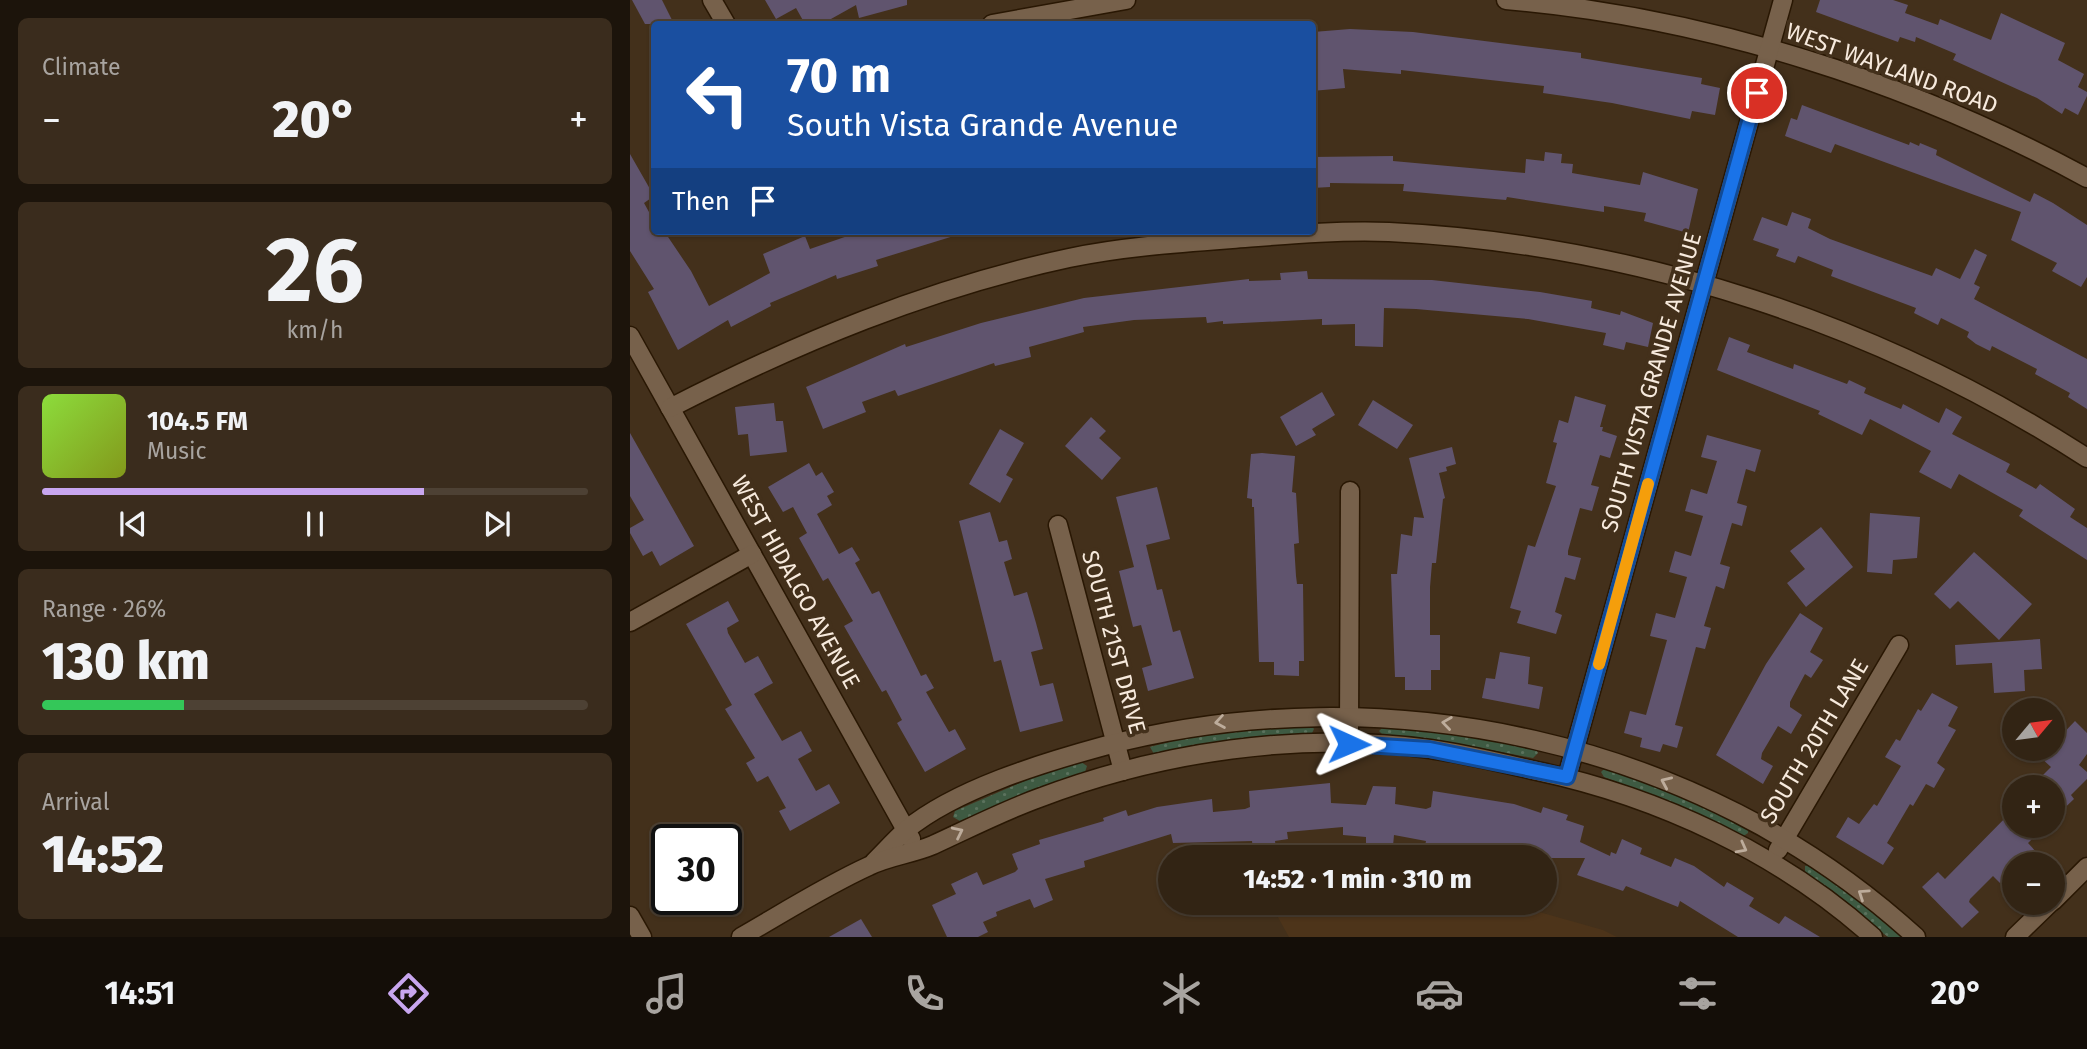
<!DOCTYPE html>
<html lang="en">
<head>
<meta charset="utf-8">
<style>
  :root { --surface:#322414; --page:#3a2c1d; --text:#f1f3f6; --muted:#a8a4a0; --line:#4d4134; --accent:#c8a6ef }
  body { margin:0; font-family:"Fira Sans",sans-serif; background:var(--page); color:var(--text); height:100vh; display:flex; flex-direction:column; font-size:26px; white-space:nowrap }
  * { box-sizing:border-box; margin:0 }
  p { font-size:23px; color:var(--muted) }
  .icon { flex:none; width:38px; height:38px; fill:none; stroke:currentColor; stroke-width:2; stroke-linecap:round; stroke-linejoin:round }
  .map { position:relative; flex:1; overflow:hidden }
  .details { display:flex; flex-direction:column; gap:18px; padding:18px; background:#1c140b; width:630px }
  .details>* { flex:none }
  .top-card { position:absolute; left:21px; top:21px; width:665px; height:214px; border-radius:7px; box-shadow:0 2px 5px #0004,0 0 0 2px var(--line); background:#1a4fa0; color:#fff; overflow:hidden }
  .needle { width:46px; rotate:61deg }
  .fabs { position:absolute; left:1372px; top:698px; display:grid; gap:14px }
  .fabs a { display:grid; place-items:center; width:63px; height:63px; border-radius:50%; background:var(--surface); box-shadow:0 2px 5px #0004,0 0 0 2px var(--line); font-size:35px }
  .speed { position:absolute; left:21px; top:824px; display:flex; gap:14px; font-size:35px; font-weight:700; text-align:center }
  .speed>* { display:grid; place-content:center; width:91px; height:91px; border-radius:50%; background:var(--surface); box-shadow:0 2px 5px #0004,0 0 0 2px var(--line); line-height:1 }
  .speed .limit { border:4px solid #111; border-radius:10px; background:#fff; color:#111 }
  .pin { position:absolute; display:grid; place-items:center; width:60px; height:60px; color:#fff; margin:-30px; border:4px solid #fff; border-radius:50%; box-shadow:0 2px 7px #0007 }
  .me { position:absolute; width:77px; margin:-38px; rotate:91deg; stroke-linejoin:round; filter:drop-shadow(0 0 5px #0008) }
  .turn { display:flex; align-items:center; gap:24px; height:147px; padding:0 21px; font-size:32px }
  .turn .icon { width:91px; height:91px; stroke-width:2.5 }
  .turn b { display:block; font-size:49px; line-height:60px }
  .then { display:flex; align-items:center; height:66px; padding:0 21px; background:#0003; gap:14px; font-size:26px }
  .big { font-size:52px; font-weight:800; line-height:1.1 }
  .details .tile { flex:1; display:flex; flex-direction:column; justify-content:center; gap:10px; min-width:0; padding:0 24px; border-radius:10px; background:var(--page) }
  .details .dial { align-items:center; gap:0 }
  .dial b { font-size:91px; line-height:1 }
  .song { display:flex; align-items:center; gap:21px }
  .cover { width:84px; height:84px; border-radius:10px; background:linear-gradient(135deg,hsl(90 70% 55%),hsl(70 70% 35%)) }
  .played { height:7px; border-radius:4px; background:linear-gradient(90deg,var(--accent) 70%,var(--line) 70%) }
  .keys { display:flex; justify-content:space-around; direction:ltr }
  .heat { display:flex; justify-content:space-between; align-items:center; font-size:38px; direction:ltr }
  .charge { height:10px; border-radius:5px; background:linear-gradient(90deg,#34c759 26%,var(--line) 0) }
  .trip { position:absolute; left:528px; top:845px; width:399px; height:70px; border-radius:35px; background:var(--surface); box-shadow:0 2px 5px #0004,0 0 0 2px var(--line); font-weight:800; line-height:70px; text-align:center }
  .tabs { display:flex; height:112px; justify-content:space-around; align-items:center; background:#140e08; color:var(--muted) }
  .tabs .icon { width:49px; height:49px }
  .tabs .active { color:var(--accent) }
  .tabs b { font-size:32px; color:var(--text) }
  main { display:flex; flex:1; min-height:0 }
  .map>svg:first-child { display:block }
  .built { fill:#4d341a }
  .grass { fill:url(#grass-dots) }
  .building { fill:#60546e }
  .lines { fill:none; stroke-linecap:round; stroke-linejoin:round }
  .minor-casing { stroke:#291703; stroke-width:21 }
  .minor { stroke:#77614b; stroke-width:18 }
  .oneway { stroke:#bdac9b }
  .route-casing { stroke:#114b97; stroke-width:18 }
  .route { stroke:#1a73e8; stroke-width:12 }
  .slow { stroke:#f59e0b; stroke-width:12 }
  .labels { text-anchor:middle; stroke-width:7; stroke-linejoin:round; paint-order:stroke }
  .street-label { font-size:23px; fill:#f7eadd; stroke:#43301b }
</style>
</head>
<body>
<main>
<section class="details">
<div class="tile"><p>Climate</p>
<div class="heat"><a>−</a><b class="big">20°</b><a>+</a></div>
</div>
<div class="tile dial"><b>26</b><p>km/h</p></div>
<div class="tile">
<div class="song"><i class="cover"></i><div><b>104.5 FM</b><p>Music</p></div></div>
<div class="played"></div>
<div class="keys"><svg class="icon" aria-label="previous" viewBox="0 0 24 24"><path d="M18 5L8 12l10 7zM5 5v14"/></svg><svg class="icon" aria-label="pause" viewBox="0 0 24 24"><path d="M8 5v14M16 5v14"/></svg><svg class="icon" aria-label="next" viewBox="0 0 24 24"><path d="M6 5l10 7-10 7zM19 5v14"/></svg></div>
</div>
<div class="tile"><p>Range · 26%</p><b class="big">130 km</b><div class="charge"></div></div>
<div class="tile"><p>Arrival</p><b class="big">14:52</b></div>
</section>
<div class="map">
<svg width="1457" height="937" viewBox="0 0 1457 937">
  <defs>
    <pattern id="grass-dots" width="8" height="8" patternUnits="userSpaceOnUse" patternTransform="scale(1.75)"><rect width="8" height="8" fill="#3e5a42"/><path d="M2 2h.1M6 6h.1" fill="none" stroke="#5b725d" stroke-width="1.8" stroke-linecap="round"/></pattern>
  </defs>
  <rect width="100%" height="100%" fill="#43301b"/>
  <path class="built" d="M640,903h237l96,27 14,7h-328z"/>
  <g class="grass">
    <path d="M681,725l3,4 -3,6 -75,5 -82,14 -4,-7 45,-12z"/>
    <path d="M755,725l150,22 3,6 -5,5 -78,-15 -70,-6 -6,-6z"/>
    <path d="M451,762l6,4 -2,6 -65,23 -60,26 -7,-4 2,-6 74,-32z"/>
    <path d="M976,767l80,29 62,32v5l-6,4 -77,-37 -61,-23 -3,-5z"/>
    <path d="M1180,865l88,64 9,8h-19l-83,-64v-7z"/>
  </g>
  <g class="building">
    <path d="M2,0h30l12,24h-29z"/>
    <path d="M135,0h142v5l-48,13 -3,-13 -34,19h-17l-9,-16 -20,11z"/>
    <path d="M1190,0h73l15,5 -3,8 33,12 2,-6 51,21 10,-27 64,30 -7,17 26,14 -6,13 9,5v4l-9,19 -13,-7 -3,6 -25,-16 -84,-38 3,-6 -40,-17 -1,5 -15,-5 -2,5 -82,-30z"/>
    <path d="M720,29l63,3 168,21v5l121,20 -1,6 19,4 -5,27 -23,-4 -2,8 -78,-16 -69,-10 1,-7 -143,-16v4l-58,-5 2,19 -33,3 1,-59z"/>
    <path d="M1172,105l107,40 1,-3 9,4 1,-3 17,7 -1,5 94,47 4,-9 19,10 34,22v52l-6,10 -29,-16 5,-8 -46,-23 10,-28 -186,-68 -4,9 -46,-17 6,-18 6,2z"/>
    <path d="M915,152l17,2 -1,9 12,1 -1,9 68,12 3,-13 55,17 -10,44 -44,-12 2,-8 -42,-7v6l-97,-15 -1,3 -103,-9 1,-7 -74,-1v4l-18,1v-31l81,-1v5l132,12 1,-14 18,2z"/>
    <path d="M0,154l24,42 -10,7 10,18v10h10l27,40 18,35 61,-33 -7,-19 42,-18 5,13 52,-18h95v4l-81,25 2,6 -41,13 -1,-4 -66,28 1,3 -40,21 -3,-7 -50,30 -30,-58 6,-3 -24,-38z"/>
    <path d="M1162,212l19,7 -3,9 22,11 102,37 4,-8 24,11 15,-30 12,6 -13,29 6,3 -6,12 113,60v50l-19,-12 2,-4 -35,-19 2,-5 -45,-23 -2,5 -14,-7 -9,-7 2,-5 -28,-14 -3,7 -24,-12 2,-5 -85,-32 2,-6 -35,-14 -3,7 -19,-7 3,-7 -26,-9 9,-23 25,9z"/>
    <path d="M677,271l1,8 124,1 108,12 52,9 -1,7 29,7 1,-4 32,12 -5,24 -22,-5 -2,8 -21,-5 3,-12 -78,-14 -112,-10 -32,-1 -1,39 -28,-1v-22l-33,1v-6l-99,5v-3l-16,2 -1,-6 -72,3 -51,7 1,5 -55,15 2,10 -36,9 -1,-3 -96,33 -3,-6 -33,12 4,10 -43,17 -17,-42 99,-43 1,3 75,-24 103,-25 165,-19v2l32,-1 -1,-7z"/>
    <path d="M1099,337l21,8 -3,7 46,17 1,-5 53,20 2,-4 17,8 -2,5 37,16 2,-5 36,19 7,-15 16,9 -10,17 58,30 -4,8 30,17 4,-5 35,25 -5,8 17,11v32l-68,-44 4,-6 -64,-36 -8,15 -32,-17 12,-21 -61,-32 -8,16 -44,-21 2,-3 -103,-41z"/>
    <path d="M692,392l13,23 -23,14 4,6 -20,11 -16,-29z"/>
    <path d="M945,396l31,9 -6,22h3l-1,4 15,5 -7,22 -10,-3 -9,30 8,2 -7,24 -12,-3 -12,43v4l13,3 -6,22 -10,-3 -10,35 7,3 -6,19 -39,-11 4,-12 -11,-3 18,-63 7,2 21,-61 -10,-3 11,-40 -4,-1 6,-22 9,3z"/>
    <path d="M743,400l40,25 -16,24 -39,-24z"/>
    <path d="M144,403l2,18h7l4,31 -37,4 -2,-22 -10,1 -3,-28z"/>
    <path d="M461,417l15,14 -7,7 22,20 -19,22 -37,-34z"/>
    <path d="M370,429l24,14 -18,32 7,4 -13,24 -31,-19z"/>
    <path d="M0,433l64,113 -34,20 -8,-15 -9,5 -13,-23v-5l14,-8 -14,-24z"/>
    <path d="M1077,435l54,15 -6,22 -9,-3 -9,34 10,3 -5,20 -10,-3 -12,41 10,3 -6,22 -8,-3 -12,40 7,2 -6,21 -9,-2 -21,78 8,2 -6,21 -14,-4 -3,8 -20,-5 2,-9 -18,-5 6,-22 16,4 21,-75 -17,-4 6,-23 19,5 12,-41 -18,-5 6,-21 16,5 12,-40 -18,-5 6,-22 16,5 10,-33 -16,-4z"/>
    <path d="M822,447l4,17 -10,3 1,4 -8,2 6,25 -2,1 -7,64h-4l-2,24v48h10v35h-9v20h-26v-13h-10l-4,-103h6l4,-40 11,2 2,-19 10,1 -15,-60z"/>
    <path d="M632,453l33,3 -3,36 4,1 3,50 -5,1 2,32 1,8h6l1,77h-5v15l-25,-1v-13h-15l-5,-155h-2v-8l-5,-1 4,-44z"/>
    <path d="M179,463l7,13 6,-4 12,20 -7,4 5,9 -15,9 22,40 13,-7 8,13 -5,3 17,31 7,-3 42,85 5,-2 8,14 -8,4 23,40 6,-3 11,20 -41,23 -28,-49 5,-3 -16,-30 -4,2 -38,-66 9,-5 -25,-43 -5,3 -24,-43 8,-5 -14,-26 -10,5 -15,-25z"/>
    <path d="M527,487l13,52 -24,6 11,45 5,-1 11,43 7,-2 14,48 -46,13 -6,-23 10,-3 -11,-40 -8,2 -14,-56 15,-4 -18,-70z"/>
    <path d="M360,512l9,30 8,-2 5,19 -8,3 10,34 13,-4 9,31 7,26 -12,3 9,34 13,-3 10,38 -43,11 -19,-72 -7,2 -35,-141z"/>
    <path d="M1240,513l50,4 -3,41 -24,2 -1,14 -25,-2z"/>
    <path d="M1191,527l32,40 -47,40 -19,-24 18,-14 -15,-18z"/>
    <path d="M1344,552l58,52 -33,36 -41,-39 -8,8 -16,-15z"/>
    <path d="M98,601l11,20 -12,7 1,5 17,30 13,-7 15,27 -19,11 28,47 19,-10 11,20 -14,8 18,32 13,-7 11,19 -50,28 -11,-20 7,-3 -18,-32 -11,6 -11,-19 9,-5 -30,-49 7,-4 -46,-81z"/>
    <path d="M1170,613l23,15 -13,24 13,8 -12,18 -6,-4 -15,28v5l12,8 -11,19 -13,-8 -16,27 -1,6 12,7 -10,18 -47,-29 50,-91z"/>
    <path d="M1410,639l2,30 -18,1 1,21 -31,2 -2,-30 -36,2 -1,-20z"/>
    <path d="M870,652l30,5 -2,27 15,3 -4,22 -57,-11 4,-20 9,1z"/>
    <path d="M1302,693l26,14 -10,19 8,4 -19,33 8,6 -11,19 -8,-4 -13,22 -3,-2 -23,39 7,5 -11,17 -47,-28 12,-20 11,7 15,-20 3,2 24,-40 -16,-9 11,-18 4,2 18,-32 3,2z"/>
    <path d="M1445,721l12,12v21l-8,11 8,7v7l-16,16 3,4 -21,20v-31h-23l21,-21 -11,-10 8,-8h5v-5z"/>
    <path d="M700,783l1,20 35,2 7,-19 23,1 -1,17 31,5 5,-2 2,-16 81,13 27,9 2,-6 25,8 -2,5 18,6 -4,16 30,14 1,-4 5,2 6,-15 20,9 -2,6 31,13 4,-9 19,8 30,21 3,-5 27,16 -5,8 30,18 6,-8 35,21h-82l-58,-36 -2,6 -52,-21 -3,5 -46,-16 8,-17h-88l1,-7 -49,-8 -2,11 -23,-4 2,-9 -32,-6 -1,11 -27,-1v-8l-23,-2v-8l-56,5 1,7 -13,2 1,8 -23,1 -1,-9 -79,2 -2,-9 -87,27 1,6 -40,12 8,21 -19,8 -4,-9 -34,13 1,4 -14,6 5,10 -10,5h-31l-15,-32 24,-11 -5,-10 26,-12 6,13 32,-13 3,-3 -6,-15 28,-10 -1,-4 65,-19 -1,-3 23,-8 2,6 29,-9 55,-8 1,13 32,-3 5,-2 -1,-16z"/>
    <path d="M1384,809v17h32l-18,17 10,11 -11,10h-13v13l-10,10 -11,-11 -23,23 -1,3 10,10 -17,16 -40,-41 16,-15 7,7z"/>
    <path d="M231,919l11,18h-43z"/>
  </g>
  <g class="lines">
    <defs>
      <g id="minor">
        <path d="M82,0l14,24"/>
        <path d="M876,0c201,17 404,82 581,178"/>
        <path d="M362,24l134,-24"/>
        <path d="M0,336l281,503"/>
        <path d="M40,408c127,-65 259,-120 399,-150 53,-11 109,-15 163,-19 52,-4 105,-9 157,-7 247,12 491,92 698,226"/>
        <path d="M428,525l65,246"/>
        <path d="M0,622l122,-68"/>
        <path d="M719,729l1,-238"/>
        <path d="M937,777l216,-777"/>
        <path d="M1148,850l121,-205"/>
        <path d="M244,862c10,-10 21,-22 32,-32 50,-41 136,-67 198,-84 280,-73 596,-7 812,191"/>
        <path d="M1423,901l34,-34"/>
        <path d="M0,916l12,21"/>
        <path d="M111,937c42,-24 84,-51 128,-71 20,-10 43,-12 64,-21 35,-16 70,-34 106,-47 121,-46 261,-67 391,-49 36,5 72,14 107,22 122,26 244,83 336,166"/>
        <path d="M1385,937l35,-34"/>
      </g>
    </defs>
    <use href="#minor" class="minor-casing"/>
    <use href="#minor" class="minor"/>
  </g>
  <defs><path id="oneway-chevron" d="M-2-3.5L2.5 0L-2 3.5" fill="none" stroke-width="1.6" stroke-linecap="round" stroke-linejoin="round" transform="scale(1.75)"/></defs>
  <g class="oneway">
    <use href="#oneway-chevron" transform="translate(590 722) rotate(171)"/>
    <use href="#oneway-chevron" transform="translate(817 723) rotate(-172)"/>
    <use href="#oneway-chevron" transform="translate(1036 782) rotate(-156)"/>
    <use href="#oneway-chevron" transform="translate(328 832) rotate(-26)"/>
    <use href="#oneway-chevron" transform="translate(1112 848) rotate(28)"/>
    <use href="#oneway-chevron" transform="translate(1233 894) rotate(-146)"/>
  </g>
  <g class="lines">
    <defs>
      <path id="route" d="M719,744l80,5 138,28 190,-684"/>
    </defs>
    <use href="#route" class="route-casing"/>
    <use href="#route" class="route"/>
    <path class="slow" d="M969,664l49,-180"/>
  </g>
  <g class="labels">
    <g class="street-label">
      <text transform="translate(1262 68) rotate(20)" y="8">WEST WAYLAND ROAD</text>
      <text transform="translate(1021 382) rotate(-74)" y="8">SOUTH VISTA GRANDE AVENUE</text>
      <text transform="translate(166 582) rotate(61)" y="8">WEST HIDALGO AVENUE</text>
      <text transform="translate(484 642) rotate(75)" y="8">SOUTH 21ST DRIVE</text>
      <text transform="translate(1184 741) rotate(-59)" y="8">SOUTH 20TH LANE</text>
    </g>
  </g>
</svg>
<div class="fabs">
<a><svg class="needle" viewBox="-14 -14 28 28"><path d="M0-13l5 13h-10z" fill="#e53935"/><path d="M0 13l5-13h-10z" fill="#a8a4a0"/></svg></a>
<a>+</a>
<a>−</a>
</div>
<div class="speed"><div class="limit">30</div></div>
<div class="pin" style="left:1127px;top:93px;background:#d93025"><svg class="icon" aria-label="arrive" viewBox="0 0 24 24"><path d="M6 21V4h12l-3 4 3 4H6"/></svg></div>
<svg class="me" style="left:719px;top:744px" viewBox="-20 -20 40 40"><path d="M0-17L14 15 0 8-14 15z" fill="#1a73e8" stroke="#fff" stroke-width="4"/></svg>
<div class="trip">14:52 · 1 min · 310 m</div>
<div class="top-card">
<div class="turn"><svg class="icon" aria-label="left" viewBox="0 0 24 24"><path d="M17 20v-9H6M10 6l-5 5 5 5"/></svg><div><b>70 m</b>South Vista Grande Avenue</div></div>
<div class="then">Then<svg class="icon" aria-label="arrive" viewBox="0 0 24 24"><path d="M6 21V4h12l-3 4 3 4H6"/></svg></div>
</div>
</div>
</main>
<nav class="tabs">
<b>14:51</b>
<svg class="icon active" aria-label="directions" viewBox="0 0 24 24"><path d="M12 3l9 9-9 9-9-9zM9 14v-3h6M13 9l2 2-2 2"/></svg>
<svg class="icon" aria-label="music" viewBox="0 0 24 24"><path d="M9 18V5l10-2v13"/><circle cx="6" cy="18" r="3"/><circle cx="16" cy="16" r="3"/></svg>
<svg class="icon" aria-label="phone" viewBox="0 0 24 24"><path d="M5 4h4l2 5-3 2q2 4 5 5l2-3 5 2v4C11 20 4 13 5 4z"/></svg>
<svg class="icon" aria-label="climate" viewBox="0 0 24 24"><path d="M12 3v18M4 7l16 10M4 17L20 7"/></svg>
<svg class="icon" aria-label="car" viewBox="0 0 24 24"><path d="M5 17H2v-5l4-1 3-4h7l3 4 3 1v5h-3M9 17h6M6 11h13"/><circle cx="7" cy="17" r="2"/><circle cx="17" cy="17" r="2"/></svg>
<svg class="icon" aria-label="filters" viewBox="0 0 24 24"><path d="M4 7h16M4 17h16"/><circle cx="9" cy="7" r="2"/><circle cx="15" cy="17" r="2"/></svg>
<b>20°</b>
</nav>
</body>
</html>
